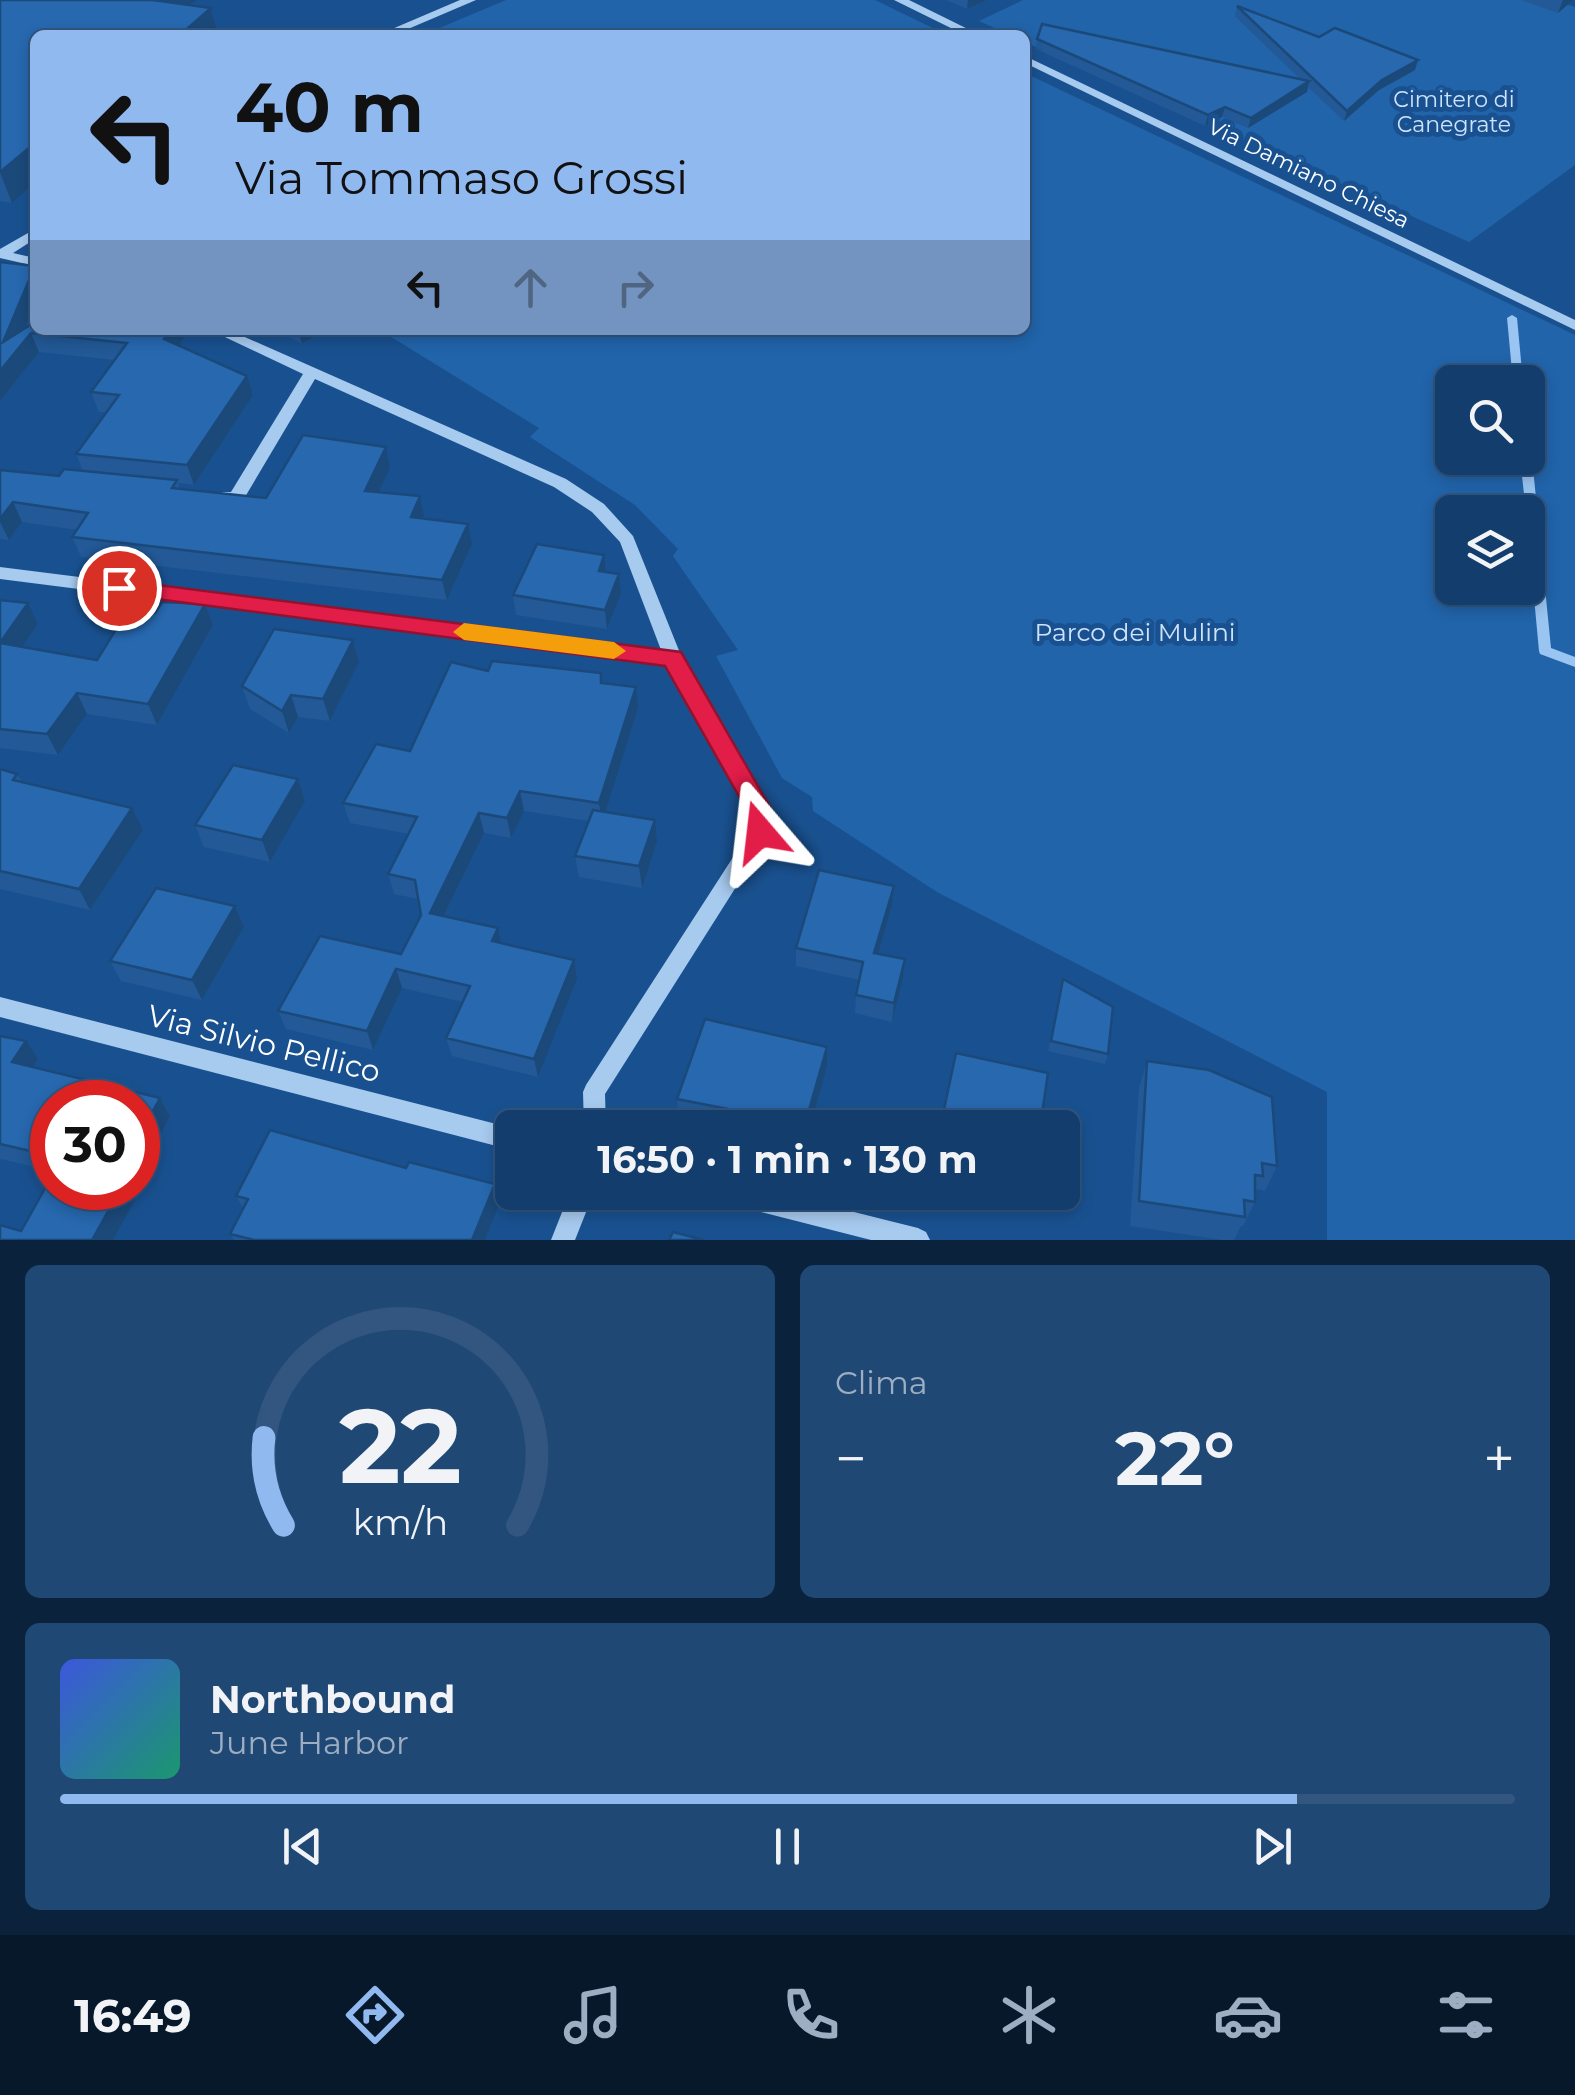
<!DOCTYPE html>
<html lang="it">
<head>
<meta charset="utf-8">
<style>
  :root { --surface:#133d6c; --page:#204874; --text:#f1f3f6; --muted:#9daec2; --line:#32567f; --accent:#90b9f0 }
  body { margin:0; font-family:Montserrat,sans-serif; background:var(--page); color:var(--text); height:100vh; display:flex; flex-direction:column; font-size:38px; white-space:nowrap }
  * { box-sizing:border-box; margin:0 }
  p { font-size:32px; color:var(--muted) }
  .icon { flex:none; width:55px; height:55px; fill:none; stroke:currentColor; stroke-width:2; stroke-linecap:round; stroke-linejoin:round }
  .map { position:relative; height:1240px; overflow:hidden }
  .drawer { display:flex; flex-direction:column; gap:25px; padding:25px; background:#0a223b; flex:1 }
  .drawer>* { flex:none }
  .guide { position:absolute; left:30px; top:30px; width:1000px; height:305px; border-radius:15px; box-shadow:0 5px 15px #0003,0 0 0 2px var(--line); background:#90b9f0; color:#111; overflow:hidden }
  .controls { position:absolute; left:1435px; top:365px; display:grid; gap:20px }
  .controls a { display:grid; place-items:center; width:110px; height:110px; border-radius:15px; background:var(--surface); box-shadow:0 5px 15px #0003,0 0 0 2px var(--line); font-size:50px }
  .speed { position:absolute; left:30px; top:1080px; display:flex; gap:20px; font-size:50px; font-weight:700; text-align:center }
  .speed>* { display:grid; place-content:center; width:130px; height:130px; border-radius:50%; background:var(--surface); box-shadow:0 5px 15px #0003,0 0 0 2px var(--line); line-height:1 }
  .speed .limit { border:15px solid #d22; background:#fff; color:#111 }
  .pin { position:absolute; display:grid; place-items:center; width:85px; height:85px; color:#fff; margin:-42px; border:5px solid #fff; border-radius:50%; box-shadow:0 2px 10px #0007 }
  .me { position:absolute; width:110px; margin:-55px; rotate:343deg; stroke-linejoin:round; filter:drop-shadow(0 0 8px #0008) }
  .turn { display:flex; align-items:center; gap:35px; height:210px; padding:0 40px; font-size:45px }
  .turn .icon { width:130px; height:130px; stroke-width:2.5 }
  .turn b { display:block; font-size:70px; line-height:85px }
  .lanes { display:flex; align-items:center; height:95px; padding:0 40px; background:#0003; justify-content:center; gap:50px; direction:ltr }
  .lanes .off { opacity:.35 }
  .big { font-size:75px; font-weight:700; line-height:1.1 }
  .drawer .card { flex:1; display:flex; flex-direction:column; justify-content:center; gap:15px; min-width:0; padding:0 35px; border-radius:15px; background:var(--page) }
  .drawer .dial { align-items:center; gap:0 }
  .dial svg { height:260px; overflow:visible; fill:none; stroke:var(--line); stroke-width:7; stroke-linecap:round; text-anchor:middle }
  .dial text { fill:var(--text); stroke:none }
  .song { display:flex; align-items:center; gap:30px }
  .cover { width:120px; height:120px; border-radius:15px; background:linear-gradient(135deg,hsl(230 70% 55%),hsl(160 70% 35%)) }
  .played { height:10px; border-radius:5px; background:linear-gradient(90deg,var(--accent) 85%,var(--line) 85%) }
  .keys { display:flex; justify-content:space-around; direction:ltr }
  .heat { display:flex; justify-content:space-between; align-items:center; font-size:55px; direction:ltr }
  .drawer .tiles { flex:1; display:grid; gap:25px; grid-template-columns:1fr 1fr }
  .card:last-child { grid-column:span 2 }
  .trip { position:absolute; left:495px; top:1110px; width:585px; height:100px; border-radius:15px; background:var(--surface); box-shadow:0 5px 15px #0003,0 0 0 2px var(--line); font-weight:700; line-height:100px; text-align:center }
  .tab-bar { display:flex; height:160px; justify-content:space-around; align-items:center; background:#08182b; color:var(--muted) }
  .tab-bar .icon { width:70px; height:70px }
  .tab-bar .active { color:var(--accent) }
  .tab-bar b { font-size:45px; color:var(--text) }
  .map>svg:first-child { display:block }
  .green { fill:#2164aa; fill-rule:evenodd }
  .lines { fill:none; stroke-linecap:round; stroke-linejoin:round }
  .stream { fill:#9ac5f2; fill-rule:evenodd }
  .minor { fill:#a7caef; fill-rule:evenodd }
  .wall { fill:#225996 }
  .shaded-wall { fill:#1b497a }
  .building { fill:#2768af; stroke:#1b497a; stroke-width:2.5 }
  .route { fill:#e11d48; stroke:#92132f; stroke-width:2.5 }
  .slow { fill:#f59e0b }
  .labels { text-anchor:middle; stroke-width:10; stroke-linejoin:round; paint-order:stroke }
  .far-park-label { font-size:22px; fill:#cde3fb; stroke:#195190 }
  .far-street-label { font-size:22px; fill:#fff; stroke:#195190 }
  .park-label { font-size:25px; fill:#cde3fb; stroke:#195190 }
  .near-street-label { font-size:30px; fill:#fff; stroke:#195190 }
</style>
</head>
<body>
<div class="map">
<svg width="1575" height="1240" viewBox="0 0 1575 1240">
  <rect width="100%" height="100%" fill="#195190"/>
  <g class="green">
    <path d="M506,0h369l72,35h-524z"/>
    <path d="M1023,0h531l21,7v158l-106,77 -444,-200v-7h-15l-31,-14z"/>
    <path d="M1025,73l550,262v905h-248v-148l-390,-200 -124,-81 -1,-14 -30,-19 -66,-122 22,-6 -65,-94 5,-7 -43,-44 -105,-68 9,-9 -159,-98h645zM1452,382h76v76h-76zM1528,512v76h-76v-76z"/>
  </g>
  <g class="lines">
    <g class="stream">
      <path d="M1512,315l5,3 6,64h-10l-6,-64z"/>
      <path d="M1528,455l4,3 19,190 24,9v10l-35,-13 -1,-3 -11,-118v-21h-2l-6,-54h8z"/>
    </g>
    <g class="minor">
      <path d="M460,0h16l-82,35h-16z"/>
      <path d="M894,0h15l71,35h-15z"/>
      <path d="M1025,56l550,264v10l-550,-267z"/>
      <path d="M35,229v10l-22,14 22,5v8l-35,-8v-9z"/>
      <path d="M210,330h19l337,149 38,25 29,32 49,122 89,156 -4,24 -162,256 1,34h-22l-1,-36 3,-7 164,-254 1,-17 -84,-150 -667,-85v-12l661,83 -41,-108 -28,-30 -38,-25 -239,-108 -73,123 -28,-2 -2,-4 2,-4h17l72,-118z"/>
      <path d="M0,997l512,131v22l-512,-133z"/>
      <path d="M570,1192h24l-19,48h-24z"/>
      <path d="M714,1192h60l144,36 8,4 4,8h-59l-145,-37 -8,-3z"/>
    </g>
  </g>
  <g class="wall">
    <path d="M0,0l189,5 22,3 7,27h-183l-23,168 -12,-2z"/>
    <path d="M946,0h41l-20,9z"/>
    <path d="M1521,0h52l-15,13z"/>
    <path d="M1237,6l82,31 96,33 -36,20 -35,31 -36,-34 -1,5 -59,36 -26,-11 -17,9 -169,-77 1,-10 264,41 -66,-64z"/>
    <path d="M0,262l35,42 -10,24 10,2h154l-10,15 68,31 6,19 -59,90 -16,-2 2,6 86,9 124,-30 -11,24 41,4 4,20 -1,2 49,26 -25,56 -366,-43 -9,-20 5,-7 -55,-8 -13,18 -9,-1v-69l59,6 24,-5 -7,-17 31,-42h-8l-8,-20 24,-32 -76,-8 -39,49z"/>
    <path d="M277,330h48l-23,14z"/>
    <path d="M606,572l15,21 -14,36 -91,-14 -3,-20z"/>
    <path d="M0,600l38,24 -15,23 74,13 58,-47 50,-9 8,21 -56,100 -70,-11 -29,41 -58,-7z"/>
    <path d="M353,640l6,22 -29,59 -32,-4 -9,16 -39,-24 -8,-23z"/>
    <path d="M488,671l113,2 1,10 36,25 -33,104 52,30 -15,46 -63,-11 -4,-21 13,-35 -64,-10 -13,27 -27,-5 -40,83 54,12 3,15 76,36 -39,98 -86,-21 -6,-18 17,-36 -61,-14 -29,62 -87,-21 -8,-18 123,-57 20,-39 -3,-16 -24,-5 -6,-20 21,-40 -59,-11 -7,-20 67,-52z"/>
    <path d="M0,769l17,5 5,8 121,48 -53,80 -90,-21z"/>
    <path d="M298,779l7,22 -35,61 -66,-15 -9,-22z"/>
    <path d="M894,886l-2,19 -14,49 27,5 -2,19 -11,44 -37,-9 1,-18 3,-15 -63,-14v-18z"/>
    <path d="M244,927l-42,73 -81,-19 -11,-20z"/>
    <path d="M1063,979l45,75 -3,10 -57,-13z"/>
    <path d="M0,1036l38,23 -5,8 127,31 10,18 -118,-14v69l-51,-12 -1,2z"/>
    <path d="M827,1047v20l-17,61h-87l-44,-9 -2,-20z"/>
    <path d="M1147,1061l130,105 -12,25 -8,-2 -2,5v8l-12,24h-2l-7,14h-12l-92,-14 9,-138z"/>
    <path d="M406,1168l89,16 5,18 -15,38h-251l-4,-6 13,-26 -7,-12z"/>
  </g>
  <g class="shaded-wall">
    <path d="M142,0h55l-47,27z"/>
    <path d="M968,0h19l-20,9z"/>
    <path d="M1563,0h10l-15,13z"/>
    <path d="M211,8l7,27h-38z"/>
    <path d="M1418,60l-3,10 -36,20 -35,31 3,-10 35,-31z"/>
    <path d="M1309,81l-2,11 -59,36 3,-10z"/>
    <path d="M1225,107l-3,10 -17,9 3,-11z"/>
    <path d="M35,143v39l-23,21 -12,-31z"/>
    <path d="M35,268v36l-21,50 17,-21 8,19 -39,49v-30l3,-29z"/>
    <path d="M170,330h19l-18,28 -7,-19z"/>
    <path d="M298,330h27l-23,14z"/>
    <path d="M247,376l6,19 -59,90 -7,-20z"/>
    <path d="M386,447l4,21 -20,43 -5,-20z"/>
    <path d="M420,496l4,20 -9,21 -4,-20z"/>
    <path d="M13,502l9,20 -13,18 -9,-18v-3z"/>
    <path d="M468,524l4,20 -25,56 -5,-20z"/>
    <path d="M604,555l2,19 -7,-3z"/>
    <path d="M619,574l2,19 -14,36 -2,-19z"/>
    <path d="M28,603l10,21 -27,40 -11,-21z"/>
    <path d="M205,604l8,21 -56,100 -9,-21z"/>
    <path d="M353,640l6,22 -29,59 -7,-22z"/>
    <path d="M636,687l2,21 -36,115 -3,-20z"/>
    <path d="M77,693l10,21 -29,41 -11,-21z"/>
    <path d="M291,695l7,22 -9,16 -7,-22z"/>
    <path d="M298,779l7,22 -35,61 -8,-22z"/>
    <path d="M520,791l4,20 -13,27 -4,-20z"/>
    <path d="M132,808l11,22 -53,80 -11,-21z"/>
    <path d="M479,813l5,20 -48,99 -6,-19z"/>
    <path d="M655,820l2,22 -15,46 -3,-22z"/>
    <path d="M894,886l-2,19 -19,67 1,-19z"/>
    <path d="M235,906l9,21 -42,73 -10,-20z"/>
    <path d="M498,928l4,19 -10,-6z"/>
    <path d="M905,959l-2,19 -11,44 2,-19z"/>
    <path d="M574,960l3,19 -39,98 -4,-18z"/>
    <path d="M396,969l6,19 -29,62 -6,-19z"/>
    <path d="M26,1041l12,18 -13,21 -13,-18z"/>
    <path d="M827,1047v20l-17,61h-5z"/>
    <path d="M160,1098l10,18 -32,60v-38z"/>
    <path d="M495,1184l5,18 -15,38h-13z"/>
    <path d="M121,1188h10l6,8 -24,44h-21z"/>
  </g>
  <g class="building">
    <path d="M0,0h153l58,8 -31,27h-145v108l-35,29z"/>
    <path d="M1237,6l82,31 16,-9 83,32 -36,20 -35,31z"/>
    <path d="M1042,24l267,57 -58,37 -26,-11 -17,8 -171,-76z"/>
    <path d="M0,262l35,4 -32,76 32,-20v8h135l-6,9 83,37 -60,89 -111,-11 43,-59 -28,-3 36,-49 -96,-10 -31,38z"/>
    <path d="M303,435l83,12 -21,44 55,5 -9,21 57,7 -26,56 -370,-43 16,-24 -75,-11 -13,17v-49l59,6 5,-7 113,11 -5,8 94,10z"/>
    <path d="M537,544l67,11 -5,16 20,3 -14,36 -92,-15z"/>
    <path d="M0,600l28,3 -28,40 97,17 31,-50 27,3 7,-11 43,2 -57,100 -71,-11 -30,41 -47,-5z"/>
    <path d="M274,629l79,11 -30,59 -32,-4 -9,16 -40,-25z"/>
    <path d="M492,661l109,12v10l35,4 -37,116 -79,-12 -13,27 -28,-5 -49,100 68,15 -6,13 82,19 -40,99 -88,-21 24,-52 -74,-17 -29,62 -89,-20 42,-75 81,18 20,-39 -6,-35 -27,-6 29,-57 -74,-14 33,-59 34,7 41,-89 37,9z"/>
    <path d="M233,765l65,14 -36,61 -67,-15z"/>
    <path d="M0,769l17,5 -4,6 119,28 -53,81 -79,-18z"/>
    <path d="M593,810l62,10 -16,46 -64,-10z"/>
    <path d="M819,870l75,16 -20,67 31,6 -11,44 -38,-8 7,-33 -67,-14z"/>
    <path d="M156,888l79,18 -43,74 -82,-19z"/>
    <path d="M1063,979l50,28 -5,47 -57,-13z"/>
    <path d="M705,1019l122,28 -22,77 -128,-25z"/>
    <path d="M0,1036l26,5 -14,21 148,36 -22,40v-36h-86v54l-52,-12z"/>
    <path d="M956,1053l92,20 -8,55h-100z"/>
    <path d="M1147,1061l62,9 63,27 5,69 -15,-3 1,13 -8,-1v27l-11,-2 1,17 -106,-16z"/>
    <path d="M270,1130l136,38 3,-6 86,22 -23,56h-218l-24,-6 18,-35 -12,-3z"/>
    <path d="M52,1176v12h69l-29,52h-92v-15l21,6z"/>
    <path d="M673,1232l31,8h-35z"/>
  </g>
  <path class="route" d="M119,580l562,72 93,162 -5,26h-18l-2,-26 -84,-148 -554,-73 -3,-5z"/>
  <path class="slow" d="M464,623l150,19 12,9 -12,8 -150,-19 -11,-8z"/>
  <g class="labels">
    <g class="far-park-label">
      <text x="1454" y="107">Cimitero di<tspan x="1454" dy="25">Canegrate</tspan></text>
    </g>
    <g class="far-street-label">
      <text transform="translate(1309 173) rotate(26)" y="8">Via Damiano Chiesa</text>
    </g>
    <g class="park-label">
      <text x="1135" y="641">Parco dei Mulini</text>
    </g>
    <g class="near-street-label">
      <text transform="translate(264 1044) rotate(14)" y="10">Via Silvio Pellico</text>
    </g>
  </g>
</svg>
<div class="controls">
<a><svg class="icon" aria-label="search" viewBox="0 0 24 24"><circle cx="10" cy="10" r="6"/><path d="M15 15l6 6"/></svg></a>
<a><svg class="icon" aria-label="layers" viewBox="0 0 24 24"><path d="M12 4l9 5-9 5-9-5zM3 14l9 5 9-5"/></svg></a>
</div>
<div class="speed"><div class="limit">30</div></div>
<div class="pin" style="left:119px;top:588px;background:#d93025"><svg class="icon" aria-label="arrive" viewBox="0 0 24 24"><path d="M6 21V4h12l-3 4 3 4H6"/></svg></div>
<svg class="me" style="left:760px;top:832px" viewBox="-20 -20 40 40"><path d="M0-17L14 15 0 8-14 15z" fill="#e11d48" stroke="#fff" stroke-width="4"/></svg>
<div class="trip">16:50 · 1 min · 130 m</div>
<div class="guide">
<div class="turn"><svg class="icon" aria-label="left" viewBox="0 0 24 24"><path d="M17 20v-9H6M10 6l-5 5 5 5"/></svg><div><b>40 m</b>Via Tommaso Grossi</div></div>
<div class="lanes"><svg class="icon" aria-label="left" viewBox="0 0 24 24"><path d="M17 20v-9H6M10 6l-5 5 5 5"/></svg><svg class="icon off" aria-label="ahead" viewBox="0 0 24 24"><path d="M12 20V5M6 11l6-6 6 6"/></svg><svg class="icon off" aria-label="right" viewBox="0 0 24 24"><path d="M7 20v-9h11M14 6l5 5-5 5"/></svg></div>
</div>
</div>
<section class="drawer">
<div class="tiles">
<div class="card dial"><svg viewBox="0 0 100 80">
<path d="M14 69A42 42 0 1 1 86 69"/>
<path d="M14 69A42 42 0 0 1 8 42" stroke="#90b9f0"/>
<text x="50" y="56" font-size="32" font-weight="700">22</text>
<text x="50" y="72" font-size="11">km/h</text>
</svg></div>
<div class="card"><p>Clima</p>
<div class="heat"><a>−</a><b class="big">22°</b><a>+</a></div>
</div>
<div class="card">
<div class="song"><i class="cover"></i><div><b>Northbound</b><p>June Harbor</p></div></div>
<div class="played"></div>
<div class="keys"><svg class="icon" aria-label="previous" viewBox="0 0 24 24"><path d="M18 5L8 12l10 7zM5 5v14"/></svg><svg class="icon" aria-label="pause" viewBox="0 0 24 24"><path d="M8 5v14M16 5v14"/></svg><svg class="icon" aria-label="next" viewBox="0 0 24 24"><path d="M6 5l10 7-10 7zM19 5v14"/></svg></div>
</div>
</div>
</section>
<nav class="tab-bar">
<b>16:49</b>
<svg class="icon active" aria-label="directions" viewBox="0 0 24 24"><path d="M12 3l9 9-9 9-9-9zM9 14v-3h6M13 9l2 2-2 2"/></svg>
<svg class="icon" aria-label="music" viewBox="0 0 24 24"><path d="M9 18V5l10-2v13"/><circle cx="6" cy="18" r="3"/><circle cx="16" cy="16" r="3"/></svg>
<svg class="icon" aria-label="phone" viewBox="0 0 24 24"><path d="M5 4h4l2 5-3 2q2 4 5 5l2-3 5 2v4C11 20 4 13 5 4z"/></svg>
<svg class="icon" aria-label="climate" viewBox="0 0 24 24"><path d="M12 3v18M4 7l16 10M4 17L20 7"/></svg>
<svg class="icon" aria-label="car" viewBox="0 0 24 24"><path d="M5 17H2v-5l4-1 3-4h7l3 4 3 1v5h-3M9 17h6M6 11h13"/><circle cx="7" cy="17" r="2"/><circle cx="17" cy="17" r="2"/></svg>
<svg class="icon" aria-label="filters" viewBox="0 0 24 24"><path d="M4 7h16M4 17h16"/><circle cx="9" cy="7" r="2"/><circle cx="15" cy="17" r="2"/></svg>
</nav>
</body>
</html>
